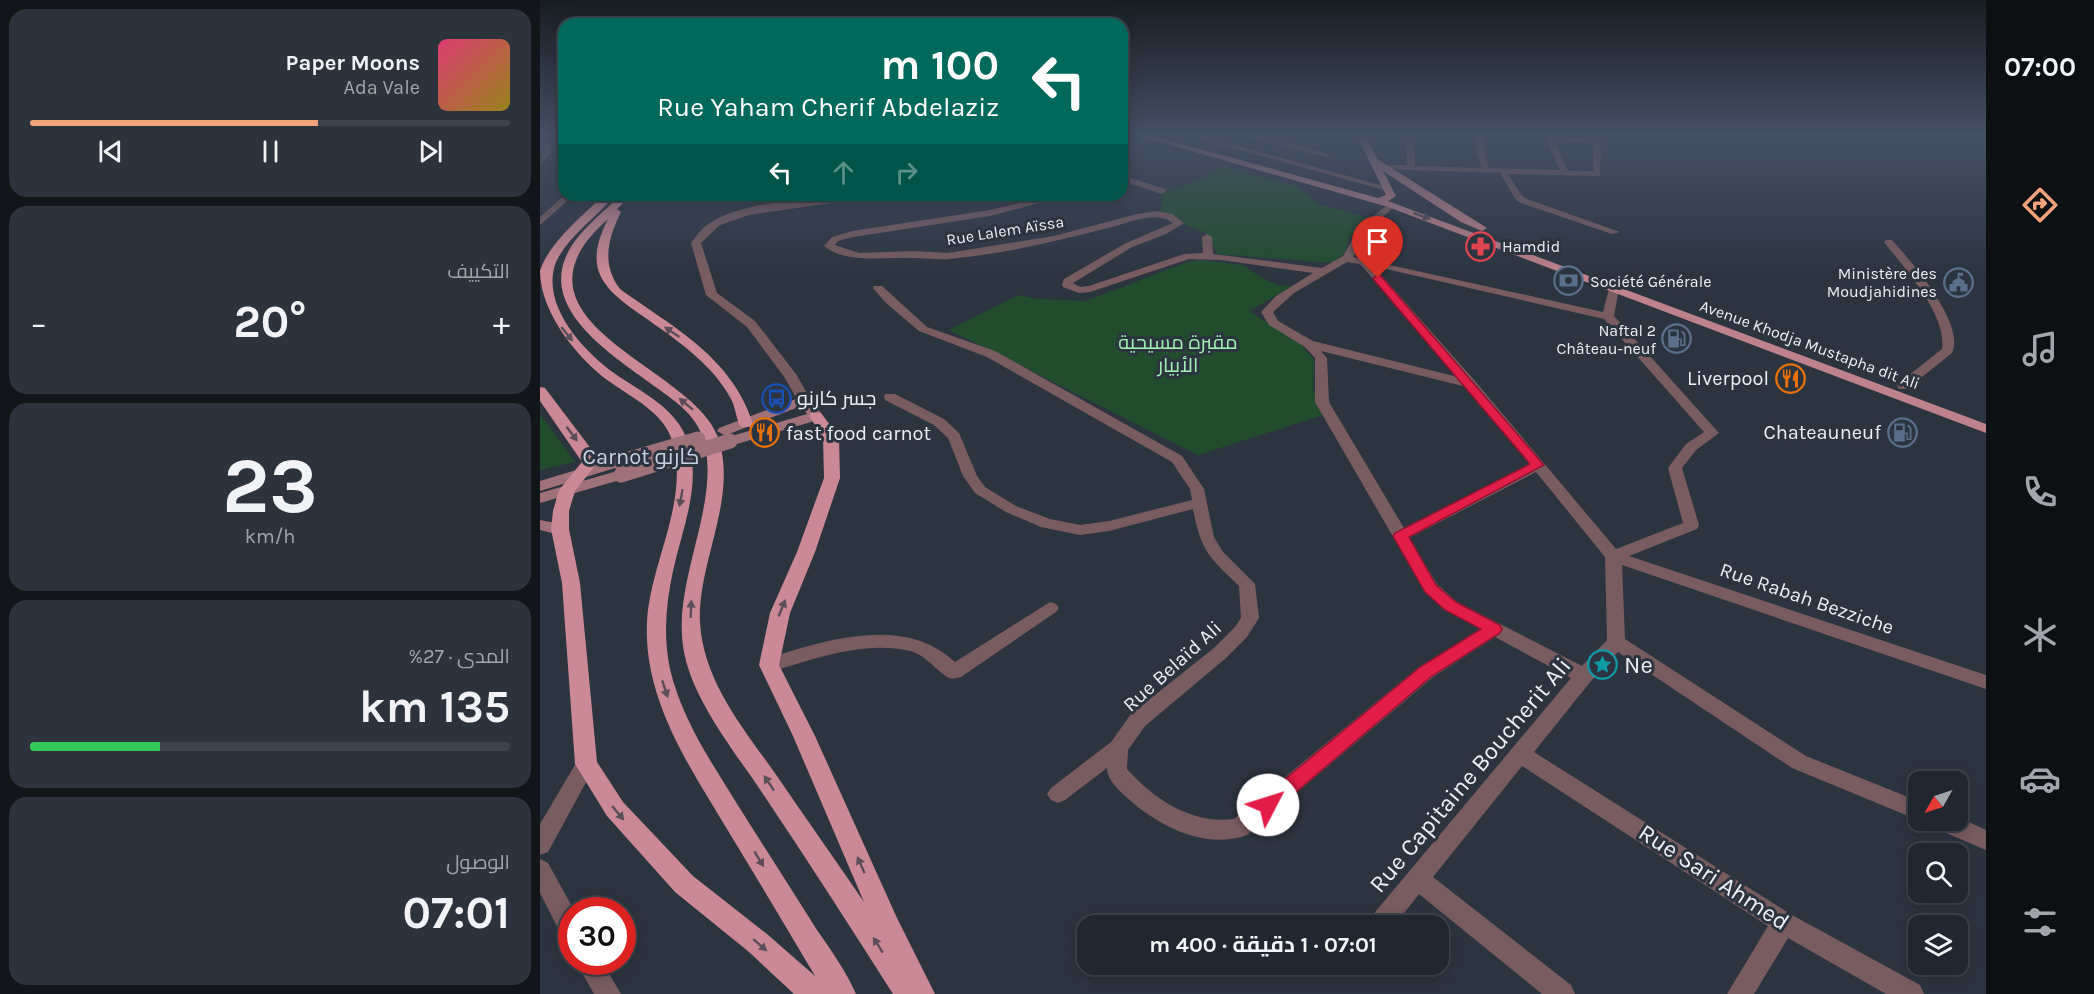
<!DOCTYPE html>
<html lang="ar">
<head>
<meta charset="utf-8">
<style>
  :root { --surface:#212730; --page:#2d333c; --text:#f1f3f6; --muted:#a2a5ab; --line:#3e444c; --accent:#f0a27a }
  body { margin:0; font-family:Karla,Cairo,sans-serif; background:var(--page); color:var(--text); direction:rtl; height:100vh; display:flex; flex-direction:column; font-size:22px; white-space:nowrap }
  * { box-sizing:border-box; margin:0 }
  p { font-size:20px; color:var(--muted) }
  .icon { flex:none; width:33px; height:33px; fill:none; stroke:currentColor; stroke-width:2; stroke-linecap:round; stroke-linejoin:round }
  .map { position:relative; flex:1; overflow:hidden; direction:ltr }
  .details { display:flex; flex-direction:column; gap:9px; padding:9px; background:#12151a; width:540px }
  .details>* { flex:none }
  .guide { position:absolute; left:18px; top:18px; width:570px; height:183px; border-radius:18px; box-shadow:0 3px 15px #0003,0 0 0 2px var(--line); direction:rtl; background:#00695c; color:#fff; overflow:hidden }
  .needle { width:39px; rotate:231deg }
  .fabs { position:absolute; left:1368px; top:771px; display:grid; gap:12px }
  .fabs a { display:grid; place-items:center; width:60px; height:60px; border-radius:12px; background:var(--surface); box-shadow:0 3px 15px #0003,0 0 0 2px var(--line); font-size:30px }
  .speed { position:absolute; left:18px; top:897px; display:flex; gap:12px; font-size:30px; font-weight:700; text-align:center }
  .speed>* { display:grid; place-content:center; width:78px; height:78px; border-radius:50%; background:var(--surface); box-shadow:0 3px 15px #0003,0 0 0 2px var(--line); line-height:1 }
  .speed .limit { border:9px solid #d22; background:#fff; color:#111 }
  .pin { position:absolute; display:grid; place-items:center; width:51px; height:51px; color:#fff; margin:-62px -26px; border-radius:50% 50% 50% 0; rotate:-45deg; box-shadow:0 0 6px #0007 }
  .pin .icon { rotate:45deg }
  .me { position:absolute; width:66px; margin:-33px; rotate:50deg; stroke-linejoin:round; filter:drop-shadow(0 0 4px #0008) }
  .turn { display:flex; align-items:center; gap:21px; height:126px; padding:0 30px; font-size:27px }
  .turn .icon { width:78px; height:78px; stroke-width:2.5 }
  .turn b { display:block; font-size:42px; line-height:51px }
  .lanes { display:flex; align-items:center; height:57px; padding:0 30px; background:#0003; justify-content:center; gap:30px; direction:ltr }
  .lanes .off { opacity:.35 }
  .big { font-size:45px; font-weight:700; line-height:1.1 }
  .details .tile { flex:1; display:flex; flex-direction:column; justify-content:center; gap:9px; min-width:0; padding:0 21px; border-radius:18px; background:var(--page) }
  .details .dial { align-items:center; gap:0 }
  .dial b { font-size:78px; line-height:1 }
  .song { display:flex; align-items:center; gap:18px }
  .cover { width:72px; height:72px; border-radius:9px; background:linear-gradient(135deg,hsl(340 70% 55%),hsl(50 70% 35%)) }
  .played { height:6px; border-radius:3px; background:linear-gradient(90deg,var(--accent) 60%,var(--line) 60%) }
  .keys { display:flex; justify-content:space-around; direction:ltr }
  .heat { display:flex; justify-content:space-between; align-items:center; font-size:33px; direction:ltr }
  .charge { height:9px; border-radius:4px; background:linear-gradient(90deg,#34c759 27%,var(--line) 0) }
  .trip { position:absolute; left:537px; top:915px; width:372px; height:60px; border-radius:18px; background:var(--surface); box-shadow:0 3px 15px #0003,0 0 0 2px var(--line); font-weight:700; line-height:60px; text-align:center; direction:rtl }
  main { display:flex; flex:1; min-height:0 }
  .dock { display:flex; flex-direction:column; width:108px; justify-content:space-around; align-items:center; background:#0d1013; color:var(--muted) }
  .dock .icon { width:42px; height:42px }
  .dock .selected { color:var(--accent) }
  .dock b { font-size:27px; color:var(--text) }
  .map>svg:first-child { display:block }
  .green { fill:#214d2d }
  .lines { fill:none; stroke-linecap:round; stroke-linejoin:round }
  .minor { fill:#795c60; fill-rule:evenodd }
  .tertiary { fill:#795c60; fill-rule:evenodd }
  .secondary { fill:#9f7179; fill-rule:evenodd }
  .primary { fill:#bd828b; fill-rule:evenodd }
  .trunk { fill:#ca8994; fill-rule:evenodd }
  .secondary-bridge { stroke:#9f7179; stroke-width:15 }
  .oneway { fill:#584b56 }
  .oneway2 { fill:#5b4e59 }
  .route { fill:#e11d48; stroke:#92132f; stroke-width:1.5 }
  .labels { text-anchor:middle; stroke-width:6; stroke-linejoin:round; paint-order:stroke }
  .far-street-label { font-size:16px; fill:#ebf0f8; stroke:#2c3440 }
  .far-poi-label { font-size:16px; fill:#ebf0f8; stroke:#2c3440; text-anchor:start }
  .park-label { font-size:20px; fill:#a1f2b3; stroke:#2c3440 }
  .poi-label { font-size:20px; fill:#ebf0f8; stroke:#2c3440; text-anchor:end }
  .street-label { font-size:20px; fill:#ebf0f8; stroke:#2c3440 }
  .quarter-label { font-size:22px; fill:#c7d0e0; stroke:#2c3440 }
  .near-poi-label { font-size:24px; fill:#ebf0f8; stroke:#2c3440; text-anchor:start }
  .near-street-label { font-size:24px; fill:#ebf0f8; stroke:#2c3440 }
</style>
</head>
<body>
<main>
<nav class="dock">
<b>07:00</b>
<svg class="icon selected" aria-label="directions" viewBox="0 0 24 24"><path d="M12 3l9 9-9 9-9-9zM9 14v-3h6M13 9l2 2-2 2"/></svg>
<svg class="icon" aria-label="music" viewBox="0 0 24 24"><path d="M9 18V5l10-2v13"/><circle cx="6" cy="18" r="3"/><circle cx="16" cy="16" r="3"/></svg>
<svg class="icon" aria-label="phone" viewBox="0 0 24 24"><path d="M5 4h4l2 5-3 2q2 4 5 5l2-3 5 2v4C11 20 4 13 5 4z"/></svg>
<svg class="icon" aria-label="climate" viewBox="0 0 24 24"><path d="M12 3v18M4 7l16 10M4 17L20 7"/></svg>
<svg class="icon" aria-label="car" viewBox="0 0 24 24"><path d="M5 17H2v-5l4-1 3-4h7l3 4 3 1v5h-3M9 17h6M6 11h13"/><circle cx="7" cy="17" r="2"/><circle cx="17" cy="17" r="2"/></svg>
<svg class="icon" aria-label="filters" viewBox="0 0 24 24"><path d="M4 7h16M4 17h16"/><circle cx="9" cy="7" r="2"/><circle cx="15" cy="17" r="2"/></svg>
</nav>
<div class="map">
<svg width="1446" height="994" viewBox="0 0 1446 994">
  <rect width="100%" height="100%" fill="#2c3440"/>
  <g class="green">
    <path d="M684,166l75,21 17,16 52,15c-13,11 -20,18 -23,35l-13,10 -114,-9 -12,-21 -35,-14 -10,-7 1,-18 37,-14z"/>
    <path d="M659,260l43,5 20,13 15,7 15,1 -43,25 52,33 13,16 -1,29 10,26 -125,40c-83,-41 -165,-84 -249,-125l70,-35 18,4 49,2 99,-38z"/>
    <path d="M0,414l35,48 -35,8z"/>
  </g>
  <g class="lines">
    <g class="minor">
      <path d="M650,136h13l188,52 -7,2z"/>
      <path d="M703,136h21l67,19 -4,2z"/>
      <path d="M866,136h8l1,30 66,2 -7,-32h8l7,32 71,2 -15,-34 48,3v-3h8l-1,40 -92,-2 14,22 5,3 93,33 -8,2 -91,-31 -5,-3 -16,-27 -117,-4v-4h24zM1015,141l38,2v28h-25z"/>
      <path d="M0,138l12,9 -1,7 -11,10 4,-16 -4,-4z"/>
      <path d="M582,175l43,14 1,2 -4,3 -40,-13z"/>
      <path d="M25,195h9l-34,30v-8z"/>
      <path d="M515,195h15l-80,21 -137,21 -15,4 -3,4 24,8 55,-2 34,2 106,-17 83,-22 20,-3 15,3 12,9 -18,11 -34,13 -59,36 7,4 9,-1 95,-32 19,-1 -1,-16 5,-3 5,3 1,17 109,14 21,-12 16,-28 32,-26 4,3 -1,2 -28,25 -13,25 250,55 6,-23 1,-2h8l1,2 -5,27 105,117 -23,17 -14,18 17,57 -2,4 -68,27 357,119v14l-364,-124 3,74 181,117 112,45v19l-126,-52 -174,-116 -27,29 -57,71 258,163 128,70 4,9h-38l-98,-56 -34,56h-27l41,-68 -246,-160 -89,111 138,108 4,9h-33l-123,-100 -25,32h-27l4,-9 200,-239 -76,-41 -62,40 -186,158c-44,16 -92,-11 -123,-40 -7,-7 -17,-16 -17,-27l-42,32 -7,3 -7,-3 -4,-6 4,-6 60,-46 20,-28 83,-66 21,-21 6,-9 -2,-32c-30,-29 -38,-35 -46,-77l-84,22 -29,4 -39,-8 -35,-15 -31,-19 -12,-17 -15,-38 -14,-13 -49,-25 -1,-3 1,-3h10l49,25 15,14 18,43 8,11 31,19 34,13 30,6 29,-4 83,-21 -2,-11 -18,-27 -185,-105 -68,-26 -33,-28 -13,-15 1,-2h8l45,41 68,24 187,105 22,33 10,48 9,15 32,32 4,34 -12,19 -21,21 -81,68 -17,24 -1,19c28,31 64,55 107,50l185,-152 61,-38 -35,-19 -20,-18 -110,-190v-44l-10,-11 -36,-22 -8,-13 15,-16 37,-23 -92,-13 -32,-1 -99,33 -11,1 -16,-6 -1,-2 2,-6 62,-36 47,-20c-17,-12 -40,-2 -57,3 -55,14 -111,28 -167,33 -16,1 -33,-2 -50,-1 -24,0 -55,4 -75,-12l8,-9 20,-6 138,-21zM807,262l13,2 98,113 -145,-36 -35,-20 -5,-9 21,-19zM833,266l231,53 100,113 -18,12 -18,24 15,55 -67,26 -141,-168zM781,351l146,36 62,77 -125,64 -75,-126 -2,-44zM996,472l69,85 2,83 -25,26 -125,-64 -20,-18 -28,-46z"/>
      <path d="M1346,240h6c19,21 74,84 60,113l-45,36h-8l-2,-3 2,-3 43,-34c5,-35 -38,-81 -58,-107z"/>
      <path d="M510,602l6,2 3,4 -3,4 -95,65c-5,1 -9,3 -14,0 -15,-10 -22,-24 -42,-27 -45,-9 -93,10 -136,22l-7,-2 -2,-5 2,-5c60,-19 141,-47 193,2z"/>
      <path d="M46,755l7,3 3,6 -48,88 -8,3v-31l39,-66z"/>
      <path d="M1418,817l28,13v20l-54,-23 -3,-7h29z"/>
      <path d="M0,859l8,4 26,47h-2v34l-8,-4 -24,-47z"/>
      <path d="M36,962h26l19,32h-27z"/>
    </g>
    <path class="tertiary" d="M301,195h30l-5,3 -117,17 -29,10 -19,18 16,50 38,28 41,53 15,26 -7,4 -5,-1 -14,-25 -38,-51 -41,-32 -15,-52c5,-7 11,-15 19,-20 28,-20 97,-24 131,-28z"/>
    <g class="secondary">
      <path d="M264,396c9,2 14,13 19,20l-2,3 -91,27 -5,-2 -3,-3 3,-3 82,-24 -6,-8 -72,28 -5,1 -7,-4 2,-3z"/>
      <path d="M79,457l8,5 -2,3 -85,26v-10z"/>
      <path d="M81,470l6,2 2,3 -2,3 -87,25v-10z"/>
      <path d="M0,520l26,5 3,4 -3,4 -6,2 -20,-5z"/>
    </g>
    <path class="primary" d="M599,136h14l225,62 8,-3 -29,-59h8l12,23 110,69 -5,3 -21,-9 -78,-51 13,25 -8,5 598,223v9l-598,-226z"/>
    <g class="trunk">
      <path d="M64,195h11c-19,23 -46,40 -59,67 -16,42 26,88 58,111 28,20 62,34 74,69 14,43 -6,87 -15,129 -7,32 -10,65 -3,98 12,51 42,94 69,138 26,41 52,82 78,123 14,20 29,41 39,64h-62l-45,-42 -74,-60 -68,-76 -32,-52 -13,-181 -11,-54 2,-18 6,-21 23,-28 -42,-61v-14l5,1 50,66 3,8 -23,29 -6,20v18l11,54 17,179 26,40 70,74 74,58 48,42c-27,-46 -54,-91 -82,-137 -39,-66 -90,-136 -86,-217 3,-59 42,-119 26,-179 -8,-29 -37,-43 -60,-59 -32,-21 -73,-70 -73,-113 8,-27 44,-57 64,-76z"/>
      <path d="M81,195h10l-14,14 4,3c-13,26 -20,52 -1,77 54,39 112,68 133,135l-2,3h-10c-5,-8 -5,-17 -9,-26 -6,-12 -15,-24 -24,-33 -18,-19 -40,-34 -61,-49 -42,-29 -66,-47 -39,-100 -12,11 -25,24 -31,39 -33,76 117,117 140,177 23,61 -20,126 -17,188 4,61 46,108 79,156 28,41 57,82 85,123l-71,-166 -34,-71 11,-52 27,-61 27,-74 -1,-41 -14,-21 2,-3h10l18,24 1,41 -25,74 -25,61 -11,52 36,71 82,182 38,76h-42c-43,-68 -87,-136 -132,-203 -28,-42 -71,-94 -78,-145 -10,-69 41,-148 19,-211 -8,-21 -27,-34 -45,-47 -37,-28 -114,-73 -92,-129 10,-26 37,-45 56,-64z"/>
    </g>
    <g class="secondary-bridge">
      <path d="M79,462l79,-23"/>
      <path d="M81,475l109,-34"/>
    </g>
  </g>
  <defs><path id="oneway-solid" d="M-6-.8H1V-3.2L6.5 0L1 3.2V.8H-6Z" transform="scale(1.5)"/></defs>
  <use class="oneway" href="#oneway-solid" transform="translate(882 216) rotate(20)"/>
  <g class="oneway2">
    <use href="#oneway-solid" transform="translate(132 332) rotate(-146)"/>
    <use href="#oneway-solid" transform="translate(27 334) rotate(51)"/>
    <use href="#oneway-solid" transform="translate(146 404) rotate(-141)"/>
    <use href="#oneway-solid" transform="translate(32 434) rotate(53)"/>
    <use href="#oneway-solid" transform="translate(141 498) rotate(100)"/>
    <use href="#oneway-solid" transform="translate(242 608) rotate(-68)"/>
    <use href="#oneway-solid" transform="translate(151 609) rotate(-88)"/>
    <use href="#oneway-solid" transform="translate(125 689) rotate(72)"/>
    <use href="#oneway-solid" transform="translate(229 783) rotate(-124)"/>
    <use href="#oneway-solid" transform="translate(78 813) rotate(50)"/>
    <use href="#oneway-solid" transform="translate(219 859) rotate(59)"/>
    <use href="#oneway-solid" transform="translate(321 865) rotate(-114)"/>
    <use href="#oneway-solid" transform="translate(220 945) rotate(41)"/>
    <use href="#oneway-solid" transform="translate(338 945) rotate(-122)"/>
  </g>
  <linearGradient id="sky" x2="0" y2="1"><stop stop-color="#181d23"/><stop offset="0.49" stop-color="#455064"/><stop offset="1" stop-color="#455064" stop-opacity="0"/></linearGradient>
  <rect width="1446" height="275" fill="url(#sky)"/>
  <path class="route" d="M838,275l3,1 163,189 -135,72 27,48 20,17 44,23 2,4 -2,4 -68,43 -158,135 -6,3 -7,-3 -3,-6 3,-6 159,-132 61,-38 -36,-19 -20,-18 -32,-56 2,-3 135,-69 -156,-184 -1,-2z"/>
  <defs>
    <symbol id="pharmacy-ring" viewBox="-11 -11 22 22"><circle r="9.5" fill="#2c3440" stroke="#e0444e" stroke-width="1.5"/><path d="M-2-6h4v4h4v4h-4v4h-4v-4h-4v-4h4Z" fill="#e0444e"/></symbol>
    <symbol id="bank-ring" viewBox="-11 -11 22 22"><circle r="9.5" fill="#2c3440" stroke="#5c6f8a" stroke-width="1.5"/><path d="M-6-4H6V4H-6ZM0-2.3a2.3 2.3 0 1 0 0 4.6a2.3 2.3 0 1 0 0-4.6Z" fill="#5c6f8a"/></symbol>
    <symbol id="civic-ring" viewBox="-11 -11 22 22"><circle r="9.5" fill="#2c3440" stroke="#5c6f8a" stroke-width="1.5"/><path d="M-.6-6.5H3V-4.5H.6V-3L4-1V1h2V6H-6V1h2V-1L-.6-3ZM-1.2 2.5V6h2.4V2.5Z" fill="#5c6f8a"/></symbol>
    <symbol id="fuel-ring" viewBox="-11 -11 22 22"><circle r="9.5" fill="#2c3440" stroke="#5c6f8a" stroke-width="1.5"/><path d="M-5.5-6h7V0h2V4h1.3V-2.5L3-4.5l.8-.8L6-3V5H2.5V1h-1V6h-7ZM-4.2-4.7v3.2H.2V-4.7Z" fill="#5c6f8a"/></symbol>
    <symbol id="restaurant-ring" viewBox="-11 -11 22 22"><circle r="9.5" fill="#2c3440" stroke="#e8710a" stroke-width="1.5"/><path d="M-5-6h1v4h1v-4h1v4h1v-4h1v5L-1.5 .5V6h-2V.5L-5-1ZM5-6V6H3V1.5H1.5Q1.5-4 5-6Z" fill="#e8710a"/></symbol>
    <symbol id="bus-ring" viewBox="-11 -11 22 22"><circle r="9.5" fill="#2c3440" stroke="#1a4fb4" stroke-width="1.5"/><path d="M-5-6H5V4H4V6H2V4H-2V6H-4V4H-5ZM-3.5-4V0h7V-4ZM-3.5 1.2v1.5H-2V1.2ZM2 1.2v1.5H3.5V1.2Z" fill="#1a4fb4"/></symbol>
    <symbol id="sight-ring" viewBox="-11 -11 22 22"><circle r="9.5" fill="#2c3440" stroke="#0f9aa8" stroke-width="1.5"/><path d="M0-6L1.8-2.2L6-1.7L2.9 1.2L3.7 5.4L0 3.3L-3.7 5.4L-2.9 1.2L-6-1.7L-1.8-2.2Z" fill="#0f9aa8"/></symbol>
  </defs>
  <g fill-rule="evenodd">
    <use href="#pharmacy-ring" x="924" y="230" width="33" height="33"/>
    <use href="#bank-ring" x="1012" y="264" width="33" height="33"/>
    <use href="#civic-ring" x="1402" y="266" width="33" height="33"/>
    <use href="#fuel-ring" x="1120" y="322" width="33" height="33"/>
    <use href="#restaurant-ring" x="1234" y="362" width="33" height="33"/>
    <use href="#bus-ring" x="220" y="382" width="33" height="33"/>
    <use href="#fuel-ring" x="1346" y="416" width="33" height="33"/>
    <use href="#restaurant-ring" x="208" y="416" width="33" height="33"/>
    <use href="#sight-ring" x="1046" y="648" width="33" height="33"/>
  </g>
  <g class="labels">
    <g class="far-street-label">
      <text transform="translate(465 230) rotate(-9)" y="6">Rue Lalem Aïssa</text>
      <text transform="translate(1270 344) rotate(20)" y="6">Avenue Khodja Mustapha dit Ali</text>
    </g>
    <g class="far-poi-label">
      <text x="962" y="252">Hamdid</text>
      <text x="1397" y="279" text-anchor="end">Ministère des<tspan x="1397" dy="18">Moudjahidines</tspan></text>
      <text x="1050" y="287">Société Générale</text>
      <text x="1116" y="336" text-anchor="end">Naftal 2<tspan x="1116" dy="18">Château-neuf</tspan></text>
    </g>
    <g class="park-label">
      <text x="638" y="349">مقبرة مسيحية<tspan x="638" dy="23">الأبيار</tspan></text>
    </g>
    <g class="poi-label">
      <text x="1229" y="385">Liverpool</text>
      <text x="257" y="405" text-anchor="start">جسر كارنو</text>
      <text x="1341" y="439">Chateauneuf</text>
      <text x="246" y="440" text-anchor="start">fast food carnot</text>
    </g>
    <g class="street-label">
      <text transform="translate(1267 598) rotate(19)" y="7">Rue Rabah Bezziche</text>
      <text transform="translate(632 666) rotate(-42)" y="7">Rue Belaïd Ali</text>
    </g>
    <g class="quarter-label">
      <text x="101" y="464">Carnot كارنو</text>
    </g>
    <g class="near-poi-label">
      <text x="1084" y="673">Ne</text>
    </g>
    <g class="near-street-label">
      <text transform="translate(930 775) rotate(-50)" y="8">Rue Capitaine Boucherit Ali</text>
      <text transform="translate(1174 877) rotate(33)" y="8">Rue Sari Ahmed</text>
    </g>
  </g>
</svg>
<div class="fabs">
<a><svg class="needle" viewBox="-14 -14 28 28"><path d="M0-13l5 13h-10z" fill="#e53935"/><path d="M0 13l5-13h-10z" fill="#a2a5ab"/></svg></a>
<a><svg class="icon" aria-label="search" viewBox="0 0 24 24"><circle cx="10" cy="10" r="6"/><path d="M15 15l6 6"/></svg></a>
<a><svg class="icon" aria-label="layers" viewBox="0 0 24 24"><path d="M12 4l9 5-9 5-9-5zM3 14l9 5 9-5"/></svg></a>
</div>
<div class="speed"><div class="limit">30</div></div>
<div class="pin" style="left:838px;top:278px;background:#d93025"><svg class="icon" aria-label="arrive" viewBox="0 0 24 24"><path d="M6 21V4h12l-3 4 3 4H6"/></svg></div>
<svg class="me" style="left:728px;top:805px" viewBox="-20 -20 40 40"><circle r="19" fill="#fff"/><path d="M0-13L10 11 0 6-10 11z" fill="#e11d48"/></svg>
<div class="trip">07:01 · 1 دقيقة · 400 m</div>
<div class="guide">
<div class="turn"><svg class="icon" aria-label="left" viewBox="0 0 24 24"><path d="M17 20v-9H6M10 6l-5 5 5 5"/></svg><div><b>100 m</b>Rue Yaham Cherif Abdelaziz</div></div>
<div class="lanes"><svg class="icon" aria-label="left" viewBox="0 0 24 24"><path d="M17 20v-9H6M10 6l-5 5 5 5"/></svg><svg class="icon off" aria-label="ahead" viewBox="0 0 24 24"><path d="M12 20V5M6 11l6-6 6 6"/></svg><svg class="icon off" aria-label="right" viewBox="0 0 24 24"><path d="M7 20v-9h11M14 6l5 5-5 5"/></svg></div>
</div>
</div>
<section class="details">
<div class="tile">
<div class="song"><i class="cover"></i><div><b>Paper Moons</b><p>Ada Vale</p></div></div>
<div class="played"></div>
<div class="keys"><svg class="icon" aria-label="previous" viewBox="0 0 24 24"><path d="M18 5L8 12l10 7zM5 5v14"/></svg><svg class="icon" aria-label="pause" viewBox="0 0 24 24"><path d="M8 5v14M16 5v14"/></svg><svg class="icon" aria-label="next" viewBox="0 0 24 24"><path d="M6 5l10 7-10 7zM19 5v14"/></svg></div>
</div>
<div class="tile"><p>التكييف</p>
<div class="heat"><a>−</a><b class="big">20°</b><a>+</a></div>
</div>
<div class="tile dial"><b>23</b><p>km/h</p></div>
<div class="tile"><p>المدى · 27%</p><b class="big">135 km</b><div class="charge"></div></div>
<div class="tile"><p>الوصول</p><b class="big">07:01</b></div>
</section>
</main>
</body>
</html>
